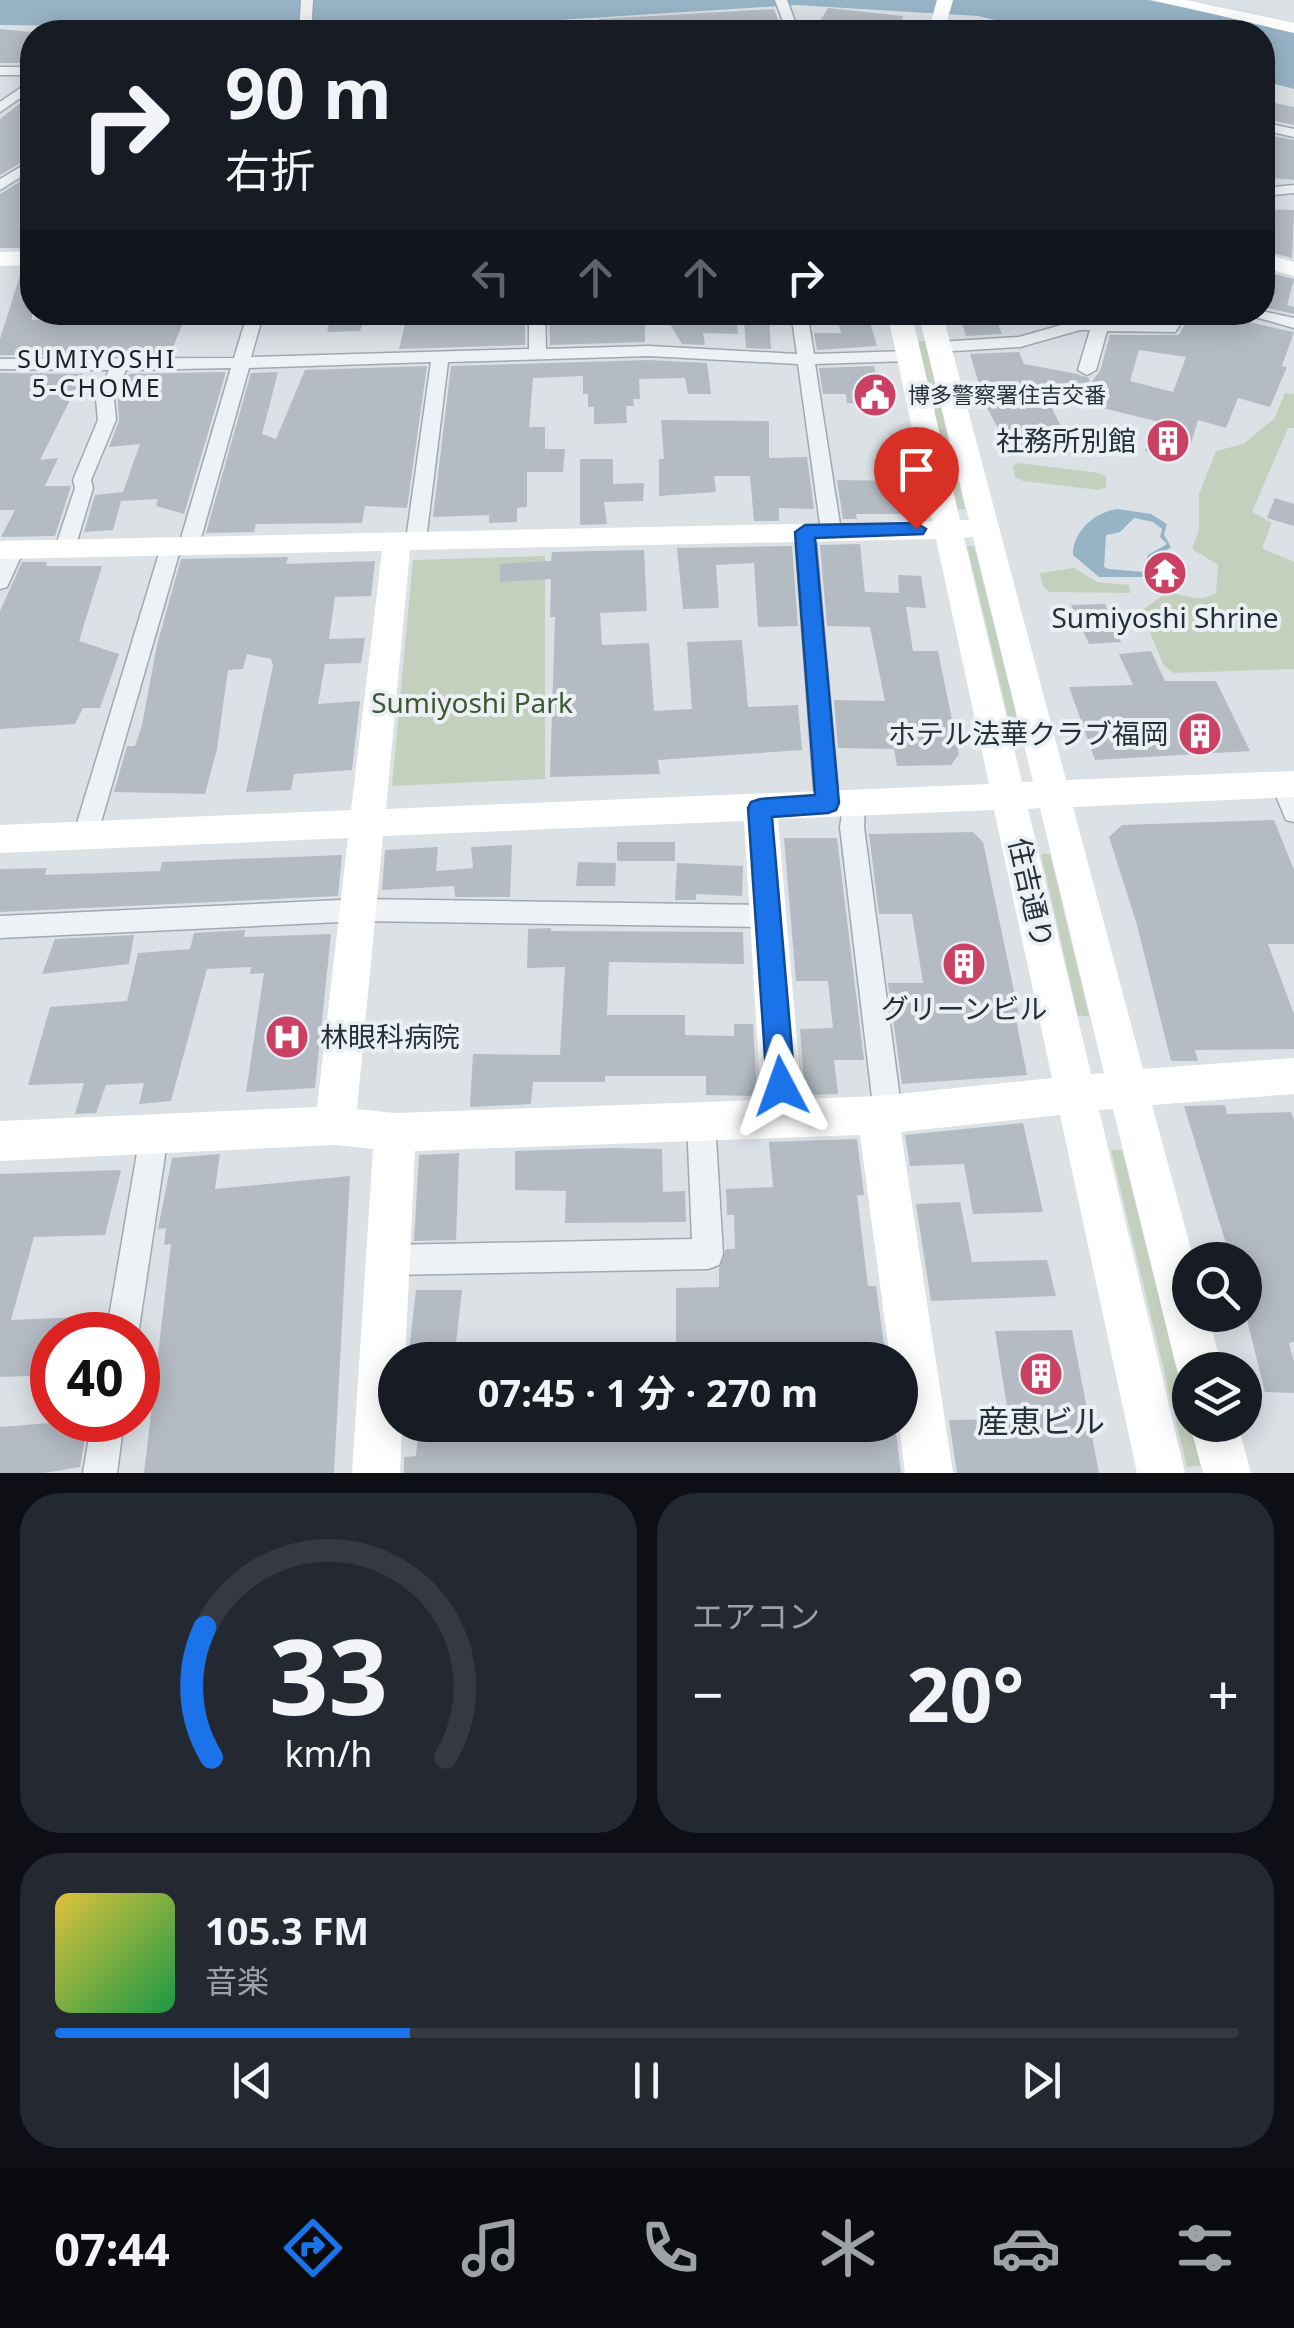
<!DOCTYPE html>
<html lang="ja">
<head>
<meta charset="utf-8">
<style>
  :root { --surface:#171b24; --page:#242831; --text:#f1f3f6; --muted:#9ea1a6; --line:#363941; --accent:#1a73e8 }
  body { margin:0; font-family:"Noto Sans","Noto Sans JP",sans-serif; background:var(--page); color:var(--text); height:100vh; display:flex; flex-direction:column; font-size:38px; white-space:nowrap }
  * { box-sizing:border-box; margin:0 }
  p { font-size:32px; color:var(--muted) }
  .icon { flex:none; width:55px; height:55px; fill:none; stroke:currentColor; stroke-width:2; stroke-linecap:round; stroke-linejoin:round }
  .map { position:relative; height:1473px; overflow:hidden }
  .panel { display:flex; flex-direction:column; gap:20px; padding:20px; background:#0d0f14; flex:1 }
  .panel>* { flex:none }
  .hud { position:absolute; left:20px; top:20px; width:1255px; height:305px; border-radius:40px; box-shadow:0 5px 25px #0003; background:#171b24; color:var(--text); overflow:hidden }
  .controls { position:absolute; left:1172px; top:1242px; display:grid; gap:20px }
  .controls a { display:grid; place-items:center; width:90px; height:90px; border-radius:50%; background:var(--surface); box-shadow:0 5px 25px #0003; font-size:50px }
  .speed { position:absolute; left:30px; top:1312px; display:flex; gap:20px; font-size:50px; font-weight:700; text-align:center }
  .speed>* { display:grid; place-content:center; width:130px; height:130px; border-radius:50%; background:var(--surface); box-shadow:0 5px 25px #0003; line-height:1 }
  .speed .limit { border:15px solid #d22; background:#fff; color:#111 }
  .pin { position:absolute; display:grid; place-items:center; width:85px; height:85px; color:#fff; margin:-102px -42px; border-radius:50% 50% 50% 0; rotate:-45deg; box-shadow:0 0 10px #0007 }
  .pin .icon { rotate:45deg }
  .me { position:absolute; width:110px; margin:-55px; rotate:356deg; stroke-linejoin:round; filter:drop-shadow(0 0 8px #0008) }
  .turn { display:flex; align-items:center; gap:35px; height:210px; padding:0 40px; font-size:45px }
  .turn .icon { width:130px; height:130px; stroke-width:2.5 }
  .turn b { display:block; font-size:70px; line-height:85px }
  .lanes { display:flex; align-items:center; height:95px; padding:0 40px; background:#0003; justify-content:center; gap:50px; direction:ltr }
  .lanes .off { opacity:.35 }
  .big { font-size:75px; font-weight:700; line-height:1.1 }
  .panel .card { flex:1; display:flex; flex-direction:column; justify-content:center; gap:15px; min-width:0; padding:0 35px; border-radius:40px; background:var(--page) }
  .panel .dial { align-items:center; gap:0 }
  .dial svg { height:260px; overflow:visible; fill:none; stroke:var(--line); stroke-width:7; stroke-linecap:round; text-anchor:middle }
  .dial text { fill:var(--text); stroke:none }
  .song { display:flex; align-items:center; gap:30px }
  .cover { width:120px; height:120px; border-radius:15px; background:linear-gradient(135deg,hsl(50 70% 55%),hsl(140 70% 35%)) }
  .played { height:10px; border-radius:5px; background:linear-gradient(90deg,var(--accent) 30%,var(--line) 30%) }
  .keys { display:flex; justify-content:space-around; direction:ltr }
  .heat { display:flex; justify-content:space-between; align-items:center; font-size:55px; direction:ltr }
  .panel .tiles { flex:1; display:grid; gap:20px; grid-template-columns:1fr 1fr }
  .card:last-child { grid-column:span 2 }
  .trip { position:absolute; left:378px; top:1342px; width:540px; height:100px; border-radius:50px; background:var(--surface); box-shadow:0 5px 25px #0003; font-weight:700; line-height:100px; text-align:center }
  .menu { display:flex; height:160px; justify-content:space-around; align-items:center; background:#090b0e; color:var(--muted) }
  .menu .icon { width:70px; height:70px }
  .menu .active { color:var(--accent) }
  .menu b { font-size:45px; color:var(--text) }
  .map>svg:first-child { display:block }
  .green { fill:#c4d0be }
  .water { fill:#97b3c6; fill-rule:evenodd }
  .building { fill:#b4bbc3; fill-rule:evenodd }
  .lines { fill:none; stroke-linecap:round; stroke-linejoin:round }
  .street-casing { stroke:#a2a8b0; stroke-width:3 }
  .street { fill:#eff2f5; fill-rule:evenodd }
  .secondary { fill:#fff; fill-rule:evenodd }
  .route { fill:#1a73e8; stroke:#114b97; stroke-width:2.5 }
  .labels { text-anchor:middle; stroke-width:8; stroke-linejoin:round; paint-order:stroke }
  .far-poi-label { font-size:22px; fill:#26303c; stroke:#ebf0f4; text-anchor:start }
  .far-neighbourhood-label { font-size:25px; letter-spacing:2.5px; fill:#19222d; stroke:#ebf0f4 }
  .poi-label { font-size:28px; fill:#26303c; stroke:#ebf0f4; text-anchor:end }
  .park-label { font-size:28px; fill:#3e5834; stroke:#ebf0f4 }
  .street-label { font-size:28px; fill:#26303c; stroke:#ebf0f4 }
  .near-poi-label { font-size:32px; fill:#26303c; stroke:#ebf0f4 }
</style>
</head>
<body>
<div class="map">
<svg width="1294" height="1473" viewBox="0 0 1294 1473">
  <rect width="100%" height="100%" fill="#dce1e6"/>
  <g class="green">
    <path d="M918,341h7l40,168h-8z"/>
    <path d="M1285,393l9,1v34h-6l-36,84 20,11 -10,25 32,14v107l-120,4 -10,-7 -23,-55 25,-18c19,0 32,11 50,0l2,-28 -26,-16 7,-19v-36l17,-43 27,-7 31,-25z"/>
    <path d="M1018,463l81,10 7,4v10l-7,3 -76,-9 -8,-4 -2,-11z"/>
    <path d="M967,546h7l48,190 -9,1z"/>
    <path d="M545,556v223l-153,7 21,-226z"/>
    <path d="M1074,568l23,14 32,3 1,8 -80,-1 -7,-5 -3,-14z"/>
    <path d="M1041,854h9l39,162h-11z"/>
    <path d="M1111,1150h11l79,316 -14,1z"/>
  </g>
  <g class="water">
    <path d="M0,0h1148l146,31v58l-31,-8 -1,-49h-216l-68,-16 -182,-11 -378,24 -418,-4z"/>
    <path d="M1117,509l34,5 16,10 -3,11 7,12 -19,14 -2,16h-51l-26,-22c-1,-23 22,-43 44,-46zM1134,518l19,4 9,7 -2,8 7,7 -19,11 -4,17 -35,-3 -5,-2 2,-32 14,-3z"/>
  </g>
  <g class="building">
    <path d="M828,8l75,8 -2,16h-88z"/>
    <path d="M774,9l7,19 -5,4 -69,-5 -5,5h-102l-1,-13z"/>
    <path d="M0,29l32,3v31h-32z"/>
    <path d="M32,94v62l-32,19v-56z"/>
    <path d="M1270,102l24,5v18l-32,-7z"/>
    <path d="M1262,134l32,6v40l-32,-3z"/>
    <path d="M32,174v74h-32v-54z"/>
    <path d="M1262,209l32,1 -2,48 -30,-8z"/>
    <path d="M22,269h10v51l76,-4 2,-4 76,3 -16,40h-170v-16z"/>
    <path d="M1262,271l32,8 -7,26 7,2v7l-32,-7z"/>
    <path d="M332,312h34l-6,19 -33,1z"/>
    <path d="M408,312h50l-4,10 38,1 2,-11h31v33l-126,4z"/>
    <path d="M549,312l75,5 -1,7h22v18l-95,3z"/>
    <path d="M689,312l47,3 2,19 -35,-1 2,12 -23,-1 -18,-30z"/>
    <path d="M836,312h31l10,34 -60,4 -3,-17h27z"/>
    <path d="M1192,312h33v5l69,15 -12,34 5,1 -17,40 -32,-9 -12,30 -28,-8 -9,30 -11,-2 -4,11 -29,-8 11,-30 -111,-27 30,61 -34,-3 -18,-6 -25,-18 -13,-24 -15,-50 49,-2 5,12 53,10 12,4 1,6 10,-13 10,-36h69zM1139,350l47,7 -13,35 -43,-11z"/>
    <path d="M995,316l7,18 -36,2 -6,-19z"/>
    <path d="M744,321h25l2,28 -25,-1z"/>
    <path d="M649,360l58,3 4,31h-23l-3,-16 -46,1 1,20h-7l1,7h-8l1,17 -33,1v-17h-6v-13h-5v-18l-50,2 -4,49h16v22h20l-2,23h-36v35l-10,1v14l-28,1v-8l-56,2 18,-151z"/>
    <path d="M427,366l-20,142 -42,-2 -3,17 -106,1 -2,8 -48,1 45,-160 27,-1 -16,62 14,5 29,-69z"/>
    <path d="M874,366l9,38 -36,-1 -1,-9h-23l-4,-26z"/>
    <path d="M226,372l-42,142 -28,-8 2,-7 -37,2 -8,29 -29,2 11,-37 28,-3 17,-48 -31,3 10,-26 -1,-21 11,-26z"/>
    <path d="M0,373l83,1 -43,86 18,-2 -13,28h26l-16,50 -54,1 14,-27h-15z"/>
    <path d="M661,420l108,1v37l38,-1 7,52 -35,-1v13h-25l-4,-45h-36l2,16 -57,4v-37h5z"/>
    <path d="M580,459h33v25l31,-1 -1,18 -39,1 3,22 -27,1z"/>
    <path d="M837,480l59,1 6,33h-46l1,5h-14z"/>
    <path d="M1275,498l19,6v22l-27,-8z"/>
    <path d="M860,544l5,48 34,1 -1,-18 23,1 5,32 -20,-1 7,44h25l21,103 -8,11 -54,1 -3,-17 -56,-1 -4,-48 51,1 -15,-74 -43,-1 -7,-81z"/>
    <path d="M792,546l6,80 -40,1 -4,-64 -38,2 3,43 -36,1 -6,-61z"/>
    <path d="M644,550l3,61 -47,2 2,32 47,-2 5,68 38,-2 -5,-67 55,-2 6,67 50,-2 4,45 -144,10 2,14 -110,3 5,-160h-5l1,-38 -51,3v-18l51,-3 1,-9z"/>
    <path d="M288,557l-2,7 89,-3 -4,35 -36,1 -6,42 36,-1 -4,25 -36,1 -7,40 42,-3 -8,69 -58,4 -3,16 -45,2 27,-126 -2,-7 -24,-5 -4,15 -15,1 -11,79 -12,45 -91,-2 13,-46h8l7,-21 15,-80 24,-86z"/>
    <path d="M22,562h25l-1,4h56l-23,75 40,13 -19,54h-17l-8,16 -75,5v-118z"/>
    <path d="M1105,604l16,38 -32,2 -18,-39z"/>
    <path d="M1151,651l14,30h51l34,70 -155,9 -26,-73 64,-2 -14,-31z"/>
    <path d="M1274,820l20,50v74h-26l26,70v35l-99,1 3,11h-27l-34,-136 -28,-88 13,-12z"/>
    <path d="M973,832l10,10 37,178h-4l11,55 -125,9 -14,-101h35l-11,-69h-33l-10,-80z"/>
    <path d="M784,838h53l27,222h-30l4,34 -33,1 -5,-66 33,-1 -5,-47h-32z"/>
    <rect x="617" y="842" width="58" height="19"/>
    <path d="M512,845l-2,52h-55l-1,-11 -72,4 3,-40 53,-3 -2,24 37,-3 -2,-21z"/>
    <path d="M342,855l-4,41 -338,16v-43l47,-1 -2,7 115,-4 2,-9z"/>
    <path d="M578,862l38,1 -1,23h-39z"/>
    <path d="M677,863l66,3 -1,30 -46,-2v6h-21z"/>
    <path d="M551,928v3l192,1 1,32 -135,-2 -2,53h78v20l49,1v-12h19l4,72 -51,-1v-19h-101v6h-72l-2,22 -61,3 3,-53 87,1 5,-88 -38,1 1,-39z"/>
    <path d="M245,930l-1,7 87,-3 -16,154 -69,4 18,-119 -14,1 1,-7 -44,2 -36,132 -32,3 5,-21 -38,2 -10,28 -21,1 9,-31 -56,2 22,-78 77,-6 11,-48 52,-4 4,-16z"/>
    <path d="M134,935l-5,29 -87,10 13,-35z"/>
    <path d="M1225,1105l2,9 64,-2 3,8v222l-5,1 5,19v31l-29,-1 -20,-80v-52h-14l-47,-154z"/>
    <path d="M1023,1123l20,89 -70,2 -9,-50 -54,2 -5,-31z"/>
    <path d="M857,1139l7,56h-7l11,91h8l10,74h-210v-72l43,-1v-18l7,-20h9l-1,-34h-7l-1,-26 47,-2 -4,-45z"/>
    <path d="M613,1148l49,1 1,43 22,-1 1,31 -121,1 1,-32 -51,-1v-39z"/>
    <path d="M459,1153l-3,87 -42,1 5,-86z"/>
    <path d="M220,1154l-5,35 135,-13 -16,297h-190l27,-229 -7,1 2,-17 -8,1 14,-71z"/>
    <path d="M121,1170l-16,65 -71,2 -23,83 70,-3 -4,18h-25v40l-52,2v-203z"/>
    <path d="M960,1202l12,60 75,-2 9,36 -125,5 -15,-97z"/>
    <path d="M416,1290h46l-7,62 -46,-1z"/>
    <path d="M1072,1330l27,143h-142l-8,-53 60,-1 -14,-88z"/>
    <path d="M88,1420l-8,47 -36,6h-44v-46z"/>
    <path d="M419,1425h476l6,48h-497v-16l12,-1z"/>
  </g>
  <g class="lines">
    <defs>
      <g id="street">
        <path d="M301,0h12l-2,32h-12z"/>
        <path d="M775,0h12l12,32h-12z"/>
        <rect x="0" y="67" width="32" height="8"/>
        <path d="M32,80v10l-32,22v-10z"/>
        <path d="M1262,122l32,7v8l-32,-7z"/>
        <path d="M32,160v10l-32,20v-11z"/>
        <path d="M1294,185v8l-32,3v-8z"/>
        <path d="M1262,311l32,7v10l-57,-16z"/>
        <path d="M248,312h16l-13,45 278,-8v-37h16l1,37 103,-3 148,8 -6,-42h16l7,42 94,-3 8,5 -8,5 -93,3 26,167 -10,6 -10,-6 -23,-167 -149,-8 -201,6 -22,178 -10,6 -10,-6 25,-178 -182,6 -50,177 -10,6 -8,-4 -84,289 -4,7 -8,3 -8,-3 -4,-7 88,-289 10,-7 8,5 52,-177 -105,2 -12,29 2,21 -25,60 2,8 -18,60 -10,7 -10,-7 20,-60 -2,-8 25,-60 -2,-21 13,-29 -109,-1v-10l234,-1z"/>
        <path d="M1172,312h17l-14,20 -68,-1 -11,39 -9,5 -9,-5 12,-40h-10l-60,17 -82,5 -8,-5 8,-5 81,-5 60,-17 85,4z"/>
        <path d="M805,526l10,6 24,271 -4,7h-16l-4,-7 -20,-271z"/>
        <path d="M14,543l10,7 -17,37 -7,2v-30l7,-14z"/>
        <path d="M1283,775l11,8v39l-8,-2 -15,-36 4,-6z"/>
        <path d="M853,793l8,2 4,7 -1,25 38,287 -4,9 -10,4 -10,-4 -4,-9 -34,-287 5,-32z"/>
        <path d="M361,899l408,6 9,3 4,8 -4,8 -9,3 -408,-6 -361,17v-22z"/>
        <path d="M701,1108l10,4 4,9 8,133 -4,11 -11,4 -320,6 -11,-4 -4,-11 4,-11 11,-4 304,-6 -5,-118 4,-9z"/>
        <path d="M154,1121l10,4 4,10 -30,200h-32l34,-200 4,-10z"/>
        <path d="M92,1420h32l-7,53h-34z"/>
      </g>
    </defs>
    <use href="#street" class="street-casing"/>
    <use href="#street" class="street"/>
    <g class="secondary">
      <path d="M937,0h16l-9,32h-16z"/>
      <path d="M1153,0h32l109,23v10z"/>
      <path d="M32,251v14l-32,1v-14z"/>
      <path d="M1262,253l32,9v14l-32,-9z"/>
      <path d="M887,312h24l49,208h9l-51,-208h24l124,468 228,-9v26l-221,10 70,262 151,-11v36l-142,11 42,155h-4v55h18l15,55h-33v19l-6,-3 -7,-16 -64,-261 -14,1 86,363h-48l-77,-358 -159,17 52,341h-48l-6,-48 1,-65h-10l-30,-225 -445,16 -10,209h-10v65h7l-2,48h-48l21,-324 -38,-4 -335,16v-40l317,-14 31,-269 -348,15v-28l351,-15 31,-259 -382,8v-18l932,-20zM973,537l60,245h-11l-58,-244zM936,539l53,245 -603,25 24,-259zM1040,808l64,265 -13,1 -63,-265zM994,810l58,268 -174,18 -76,3 -24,-280zM744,821l17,279 -366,13 -38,-4 26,-273z"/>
      <path d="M1190,1425h48l13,48h-48z"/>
    </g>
  </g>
  <path class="route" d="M916,523l10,6 -3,5 -108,4 24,265 -3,7 -8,3 -56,4 23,269 -4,10 -10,3 -10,-3 -4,-10 -19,-278 3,-6 9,-3 55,-4 -20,-263 10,-7z"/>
  <defs>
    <symbol id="civic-disc" viewBox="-11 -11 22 22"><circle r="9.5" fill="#cb4164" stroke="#ebf0f4"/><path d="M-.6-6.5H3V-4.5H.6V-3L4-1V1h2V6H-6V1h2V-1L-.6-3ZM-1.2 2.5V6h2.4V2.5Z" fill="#fff"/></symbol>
    <symbol id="building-disc" viewBox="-11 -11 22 22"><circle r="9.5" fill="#cb4164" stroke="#ebf0f4"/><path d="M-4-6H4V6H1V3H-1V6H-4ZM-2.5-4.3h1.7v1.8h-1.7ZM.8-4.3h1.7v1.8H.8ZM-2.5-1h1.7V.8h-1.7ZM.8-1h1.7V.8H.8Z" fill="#fff"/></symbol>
    <symbol id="temple-disc" viewBox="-11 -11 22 22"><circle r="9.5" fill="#cb4164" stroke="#ebf0f4"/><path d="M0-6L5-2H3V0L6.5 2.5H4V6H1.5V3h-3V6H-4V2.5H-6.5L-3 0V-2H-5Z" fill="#fff"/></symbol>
    <symbol id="hospital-disc" viewBox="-11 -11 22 22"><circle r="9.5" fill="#cb4164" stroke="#ebf0f4"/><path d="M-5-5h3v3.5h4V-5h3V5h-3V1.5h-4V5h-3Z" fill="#fff"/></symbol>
  </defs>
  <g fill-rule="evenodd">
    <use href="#civic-disc" x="850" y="370" width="50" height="50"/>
    <use href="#building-disc" x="1143" y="416" width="50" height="50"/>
    <use href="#temple-disc" x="1140" y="548" width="50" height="50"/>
    <use href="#building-disc" x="1175" y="709" width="50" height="50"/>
    <use href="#building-disc" x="939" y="939" width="50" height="50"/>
    <use href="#hospital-disc" x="262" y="1012" width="50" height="50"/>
    <use href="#building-disc" x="1016" y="1349" width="50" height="50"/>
  </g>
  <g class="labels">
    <g class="far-poi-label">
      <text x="908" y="403">博多警察署住吉交番</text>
    </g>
    <g class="far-neighbourhood-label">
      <text x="97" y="368">SUMIYOSHI<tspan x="97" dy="29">5-CHOME</tspan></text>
    </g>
    <g class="poi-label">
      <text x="1136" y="451">社務所別館</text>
      <text x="1165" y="628" text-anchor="middle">Sumiyoshi Shrine</text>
      <text x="1168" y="744">ホテル法華クラブ福岡</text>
      <text x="964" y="1019" text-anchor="middle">グリーンビル</text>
      <text x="320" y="1047" text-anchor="start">林眼科病院</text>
    </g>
    <g class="park-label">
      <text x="472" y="713">Sumiyoshi Park</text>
    </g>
    <g class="street-label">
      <text transform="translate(1031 893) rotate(77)" y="10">住吉通り</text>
    </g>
    <g class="near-poi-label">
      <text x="1041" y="1433">産恵ビル</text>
    </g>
  </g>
</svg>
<div class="controls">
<a><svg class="icon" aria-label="search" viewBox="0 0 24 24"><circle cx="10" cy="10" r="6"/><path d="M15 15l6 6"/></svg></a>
<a><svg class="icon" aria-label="layers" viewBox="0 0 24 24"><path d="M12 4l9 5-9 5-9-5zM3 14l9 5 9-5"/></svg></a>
</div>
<div class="speed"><div class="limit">40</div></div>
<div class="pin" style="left:916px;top:529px;background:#d93025"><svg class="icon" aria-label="arrive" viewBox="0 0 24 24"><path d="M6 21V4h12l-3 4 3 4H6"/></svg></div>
<svg class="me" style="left:781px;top:1086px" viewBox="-20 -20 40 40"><path d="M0-17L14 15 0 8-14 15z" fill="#1a73e8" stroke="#fff" stroke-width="4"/></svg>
<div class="trip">07:45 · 1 分 · 270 m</div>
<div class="hud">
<div class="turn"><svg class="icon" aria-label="right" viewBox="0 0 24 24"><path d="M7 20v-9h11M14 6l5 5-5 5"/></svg><div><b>90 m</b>右折</div></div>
<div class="lanes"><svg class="icon off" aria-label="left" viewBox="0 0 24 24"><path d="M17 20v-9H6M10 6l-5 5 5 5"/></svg><svg class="icon off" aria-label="ahead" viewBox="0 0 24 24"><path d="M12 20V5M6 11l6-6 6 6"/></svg><svg class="icon off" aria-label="ahead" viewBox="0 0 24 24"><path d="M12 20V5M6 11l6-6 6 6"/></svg><svg class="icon" aria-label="right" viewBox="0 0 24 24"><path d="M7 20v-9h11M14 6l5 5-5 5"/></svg></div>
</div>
</div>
<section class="panel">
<div class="tiles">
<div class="card dial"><svg viewBox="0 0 100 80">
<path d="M14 69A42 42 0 1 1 86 69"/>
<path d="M14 69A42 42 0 0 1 12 29" stroke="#1a73e8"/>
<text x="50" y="56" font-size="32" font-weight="700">33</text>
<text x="50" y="72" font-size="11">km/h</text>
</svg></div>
<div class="card"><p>エアコン</p>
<div class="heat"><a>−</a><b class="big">20°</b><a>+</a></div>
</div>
<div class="card">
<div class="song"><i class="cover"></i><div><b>105.3 FM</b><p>音楽</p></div></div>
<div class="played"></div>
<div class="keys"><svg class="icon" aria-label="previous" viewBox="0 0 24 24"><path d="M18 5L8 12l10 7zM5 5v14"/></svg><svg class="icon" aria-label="pause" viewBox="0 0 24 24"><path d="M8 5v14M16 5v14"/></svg><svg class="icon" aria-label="next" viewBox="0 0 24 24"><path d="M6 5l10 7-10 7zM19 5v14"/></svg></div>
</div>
</div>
</section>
<nav class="menu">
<b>07:44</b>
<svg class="icon active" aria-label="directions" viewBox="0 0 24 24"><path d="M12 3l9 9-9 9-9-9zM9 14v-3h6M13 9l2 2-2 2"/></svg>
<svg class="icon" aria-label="music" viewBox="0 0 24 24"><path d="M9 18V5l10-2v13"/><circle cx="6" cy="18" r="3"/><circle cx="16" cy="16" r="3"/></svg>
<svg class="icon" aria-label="phone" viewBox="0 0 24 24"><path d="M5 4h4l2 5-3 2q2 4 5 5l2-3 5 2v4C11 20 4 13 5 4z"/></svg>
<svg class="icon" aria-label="climate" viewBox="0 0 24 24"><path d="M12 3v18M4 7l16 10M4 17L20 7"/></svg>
<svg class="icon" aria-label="car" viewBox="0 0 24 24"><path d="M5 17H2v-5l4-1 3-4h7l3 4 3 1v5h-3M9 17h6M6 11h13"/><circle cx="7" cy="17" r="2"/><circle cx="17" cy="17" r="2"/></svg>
<svg class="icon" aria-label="filters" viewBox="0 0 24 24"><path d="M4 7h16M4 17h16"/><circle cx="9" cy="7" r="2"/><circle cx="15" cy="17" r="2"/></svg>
</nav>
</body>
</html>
